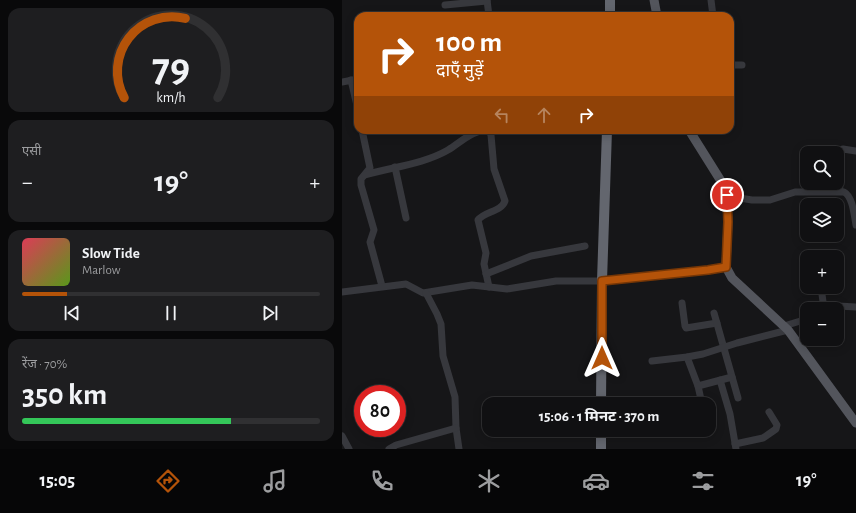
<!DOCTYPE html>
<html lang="hi">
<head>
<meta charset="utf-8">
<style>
  :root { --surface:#101012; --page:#1e1e20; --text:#f1f3f6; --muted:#9c9d9f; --line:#303032; --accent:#b45309 }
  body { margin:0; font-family:"Alegreya Sans","Noto Sans Devanagari",sans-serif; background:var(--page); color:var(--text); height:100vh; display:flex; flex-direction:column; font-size:15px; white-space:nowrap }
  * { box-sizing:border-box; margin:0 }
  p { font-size:13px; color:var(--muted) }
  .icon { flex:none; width:22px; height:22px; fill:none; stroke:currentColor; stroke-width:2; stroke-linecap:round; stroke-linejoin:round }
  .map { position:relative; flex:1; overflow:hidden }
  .details { display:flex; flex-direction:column; gap:8px; padding:8px; background:#09090a; width:342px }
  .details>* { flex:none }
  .hud { position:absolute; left:12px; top:12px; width:380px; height:122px; border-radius:12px; box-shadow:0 2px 10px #0003,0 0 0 1px var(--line); background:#b45309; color:#fff; overflow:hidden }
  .fabs { position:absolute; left:458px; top:146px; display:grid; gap:8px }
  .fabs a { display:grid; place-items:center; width:44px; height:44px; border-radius:8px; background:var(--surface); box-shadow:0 2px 10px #0003,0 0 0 1px var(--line); font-size:20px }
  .speed { position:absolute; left:12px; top:385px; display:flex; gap:8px; font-size:20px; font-weight:700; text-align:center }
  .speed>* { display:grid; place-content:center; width:52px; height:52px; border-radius:50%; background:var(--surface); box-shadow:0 2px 10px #0003,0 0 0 1px var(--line); line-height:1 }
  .speed .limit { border:6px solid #d22; background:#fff; color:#111 }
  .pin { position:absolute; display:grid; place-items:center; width:34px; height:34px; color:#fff; margin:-17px; border:2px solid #fff; border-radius:50%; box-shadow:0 1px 4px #0007 }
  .me { position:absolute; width:44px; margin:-22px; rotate:0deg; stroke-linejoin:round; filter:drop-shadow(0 0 3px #0008) }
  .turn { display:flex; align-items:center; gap:14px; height:84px; padding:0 16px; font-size:18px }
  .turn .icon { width:52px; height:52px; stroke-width:2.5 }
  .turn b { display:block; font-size:28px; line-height:34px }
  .lanes { display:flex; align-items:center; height:38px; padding:0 16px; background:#0003; justify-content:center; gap:20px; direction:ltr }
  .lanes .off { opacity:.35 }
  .big { font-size:30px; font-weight:700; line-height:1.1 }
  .details .card { flex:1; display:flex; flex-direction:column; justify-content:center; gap:6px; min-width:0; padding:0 14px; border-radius:12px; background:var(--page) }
  .details .dial { align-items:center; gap:0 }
  .dial svg { height:104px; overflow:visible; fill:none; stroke:var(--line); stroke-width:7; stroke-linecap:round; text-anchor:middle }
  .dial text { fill:var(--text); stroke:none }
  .song { display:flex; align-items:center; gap:12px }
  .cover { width:48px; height:48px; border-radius:6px; background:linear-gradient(135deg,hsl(350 70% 55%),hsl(90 70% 35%)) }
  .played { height:4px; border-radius:2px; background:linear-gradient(90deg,var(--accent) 15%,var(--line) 15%) }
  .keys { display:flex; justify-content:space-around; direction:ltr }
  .heat { display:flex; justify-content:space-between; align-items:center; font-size:22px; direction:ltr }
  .charge { height:6px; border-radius:3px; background:linear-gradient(90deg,#34c759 70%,var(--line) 0) }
  .trip { position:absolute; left:140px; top:397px; width:234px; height:40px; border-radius:12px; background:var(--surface); box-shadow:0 2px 10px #0003,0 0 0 1px var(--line); font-weight:700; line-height:40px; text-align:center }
  .menu { display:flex; height:64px; justify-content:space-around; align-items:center; background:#060607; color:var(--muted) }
  .menu .icon { width:28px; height:28px }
  .menu .active { color:var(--accent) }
  .menu b { font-size:18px; color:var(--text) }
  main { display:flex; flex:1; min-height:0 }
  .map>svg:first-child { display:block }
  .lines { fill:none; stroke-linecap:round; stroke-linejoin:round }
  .minor { stroke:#37383d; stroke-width:7 }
  .major { stroke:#53555c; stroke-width:9 }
  .highway { stroke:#63666e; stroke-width:10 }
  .route-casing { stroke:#753606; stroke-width:10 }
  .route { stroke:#b45309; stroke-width:7 }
</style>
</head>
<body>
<main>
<section class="details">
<div class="card dial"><svg viewBox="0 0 100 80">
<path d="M14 69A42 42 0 1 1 86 69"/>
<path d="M14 69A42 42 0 0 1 61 8" stroke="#b45309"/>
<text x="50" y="56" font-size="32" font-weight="700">79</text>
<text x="50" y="72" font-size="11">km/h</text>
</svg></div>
<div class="card"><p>एसी</p>
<div class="heat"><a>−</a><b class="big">19°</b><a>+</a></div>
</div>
<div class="card">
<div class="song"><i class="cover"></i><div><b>Slow Tide</b><p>Marlow</p></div></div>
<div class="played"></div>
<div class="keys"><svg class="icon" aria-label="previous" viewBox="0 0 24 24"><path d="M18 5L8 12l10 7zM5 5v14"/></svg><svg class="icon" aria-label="pause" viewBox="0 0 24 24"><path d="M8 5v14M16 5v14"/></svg><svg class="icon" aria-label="next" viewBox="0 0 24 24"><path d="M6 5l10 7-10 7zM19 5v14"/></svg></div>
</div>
<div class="card"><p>रेंज · 70%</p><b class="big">350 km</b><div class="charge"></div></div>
</section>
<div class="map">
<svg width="514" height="449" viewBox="0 0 514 449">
  <rect width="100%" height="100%" fill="#161618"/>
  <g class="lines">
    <g class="minor">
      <path d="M145,0l2,16"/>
      <path d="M369,0l2,16"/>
      <path d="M103,5l42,-4"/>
      <path d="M388,65h12"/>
      <path d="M9,80l7,30"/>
      <path d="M0,82l16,-3"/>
      <path d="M20,130l8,38 -9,11v6l13,45 -4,12 12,44"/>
      <path d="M53,167l11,51"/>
      <path d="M23,175c27,-8 59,-11 83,-25 12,-7 26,-22 41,-19l2,4 3,34 11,32c-4,11 -20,10 -27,19l8,33 -2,11 5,23"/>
      <path d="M498,191l-2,-33 1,-7 4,-2 13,2"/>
      <path d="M385,196l25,4h18l25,-8h49c9,5 10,23 12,33"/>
      <path d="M144,274l45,-18 54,-10"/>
      <path d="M479,287l3,22"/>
      <path d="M0,292l64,-8 17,9 49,-8 35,4 49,-8h46l106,-11 18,-3"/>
      <path d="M84,293l11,21 4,10 2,32 12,41 1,31 3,21"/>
      <path d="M340,303l3,23 1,2 31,-5"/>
      <path d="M481,309l15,-3 18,1"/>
      <path d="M372,313l24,85"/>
      <path d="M442,326l23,-7"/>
      <path d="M345,357l11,29 4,18"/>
      <path d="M310,361l35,-4 16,-3 34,-11 51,-13"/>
      <path d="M378,380l10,34 6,35"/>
      <path d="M356,386l34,-9"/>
      <path d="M353,430v1"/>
      <path d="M0,436l7,13"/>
      <path d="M393,444l28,-6 13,-9 1,-4 -8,-13"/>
      <path d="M47,449l7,-4 60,-17"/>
    </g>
    <g class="major">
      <path d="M312,0l3,16"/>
      <path d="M347,130l37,59 2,33 -2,45 6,11 56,52 68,93"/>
    </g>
    <g class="highway">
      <path d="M268,0v16"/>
      <path d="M259,404l1,-123 5,-151"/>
      <path d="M259,449v-19"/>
    </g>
  </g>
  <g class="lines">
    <defs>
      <path id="route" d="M260,358v-77l106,-11 18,-3 2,-45 -1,-27"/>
    </defs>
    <use href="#route" class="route-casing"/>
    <use href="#route" class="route"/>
  </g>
</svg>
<div class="fabs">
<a><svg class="icon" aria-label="search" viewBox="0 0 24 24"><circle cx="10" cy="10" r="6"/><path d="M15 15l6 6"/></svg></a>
<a><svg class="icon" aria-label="layers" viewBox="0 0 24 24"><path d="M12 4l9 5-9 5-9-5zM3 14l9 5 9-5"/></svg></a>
<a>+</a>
<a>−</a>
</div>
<div class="speed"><div class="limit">80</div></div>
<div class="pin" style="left:385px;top:195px;background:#d93025"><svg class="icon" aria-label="arrive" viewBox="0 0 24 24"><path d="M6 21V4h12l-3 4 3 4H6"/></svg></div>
<svg class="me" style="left:260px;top:358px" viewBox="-20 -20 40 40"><path d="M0-17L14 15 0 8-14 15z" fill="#b45309" stroke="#fff" stroke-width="4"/></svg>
<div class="trip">15:06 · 1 मिनट · 370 m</div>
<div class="hud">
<div class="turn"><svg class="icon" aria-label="right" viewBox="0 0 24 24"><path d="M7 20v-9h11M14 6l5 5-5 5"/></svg><div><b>100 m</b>दाएँ मुड़ें</div></div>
<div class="lanes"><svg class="icon off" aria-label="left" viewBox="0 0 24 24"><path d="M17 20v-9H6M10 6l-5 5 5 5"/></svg><svg class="icon off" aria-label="ahead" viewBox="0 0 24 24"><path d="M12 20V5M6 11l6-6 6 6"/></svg><svg class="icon" aria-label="right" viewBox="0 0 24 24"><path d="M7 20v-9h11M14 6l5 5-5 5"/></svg></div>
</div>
</div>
</main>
<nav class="menu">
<b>15:05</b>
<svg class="icon active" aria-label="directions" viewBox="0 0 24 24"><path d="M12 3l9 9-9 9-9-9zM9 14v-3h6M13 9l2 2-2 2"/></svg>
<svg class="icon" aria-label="music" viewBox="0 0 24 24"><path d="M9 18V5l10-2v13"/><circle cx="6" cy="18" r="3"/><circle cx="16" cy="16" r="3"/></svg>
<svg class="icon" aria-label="phone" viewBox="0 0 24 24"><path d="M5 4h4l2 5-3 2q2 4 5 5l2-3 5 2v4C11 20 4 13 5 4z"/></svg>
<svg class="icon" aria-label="climate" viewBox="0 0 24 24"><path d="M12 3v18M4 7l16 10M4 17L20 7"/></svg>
<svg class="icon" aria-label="car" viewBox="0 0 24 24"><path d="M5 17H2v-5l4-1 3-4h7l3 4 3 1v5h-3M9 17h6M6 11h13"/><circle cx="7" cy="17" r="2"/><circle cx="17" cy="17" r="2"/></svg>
<svg class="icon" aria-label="filters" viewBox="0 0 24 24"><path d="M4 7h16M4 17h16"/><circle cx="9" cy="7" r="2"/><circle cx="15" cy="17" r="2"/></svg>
<b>19°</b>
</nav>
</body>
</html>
